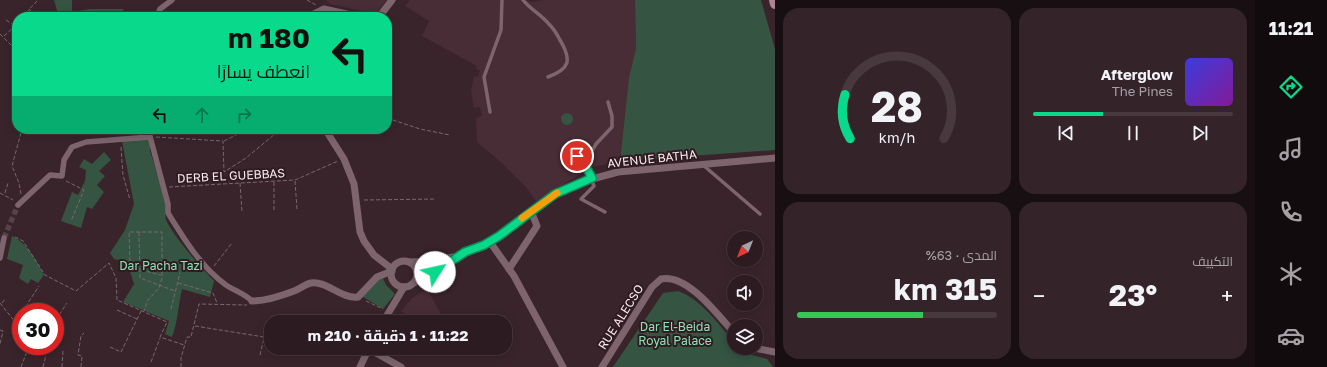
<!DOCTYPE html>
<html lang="ar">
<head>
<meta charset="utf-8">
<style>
  :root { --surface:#2c1b21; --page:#34242a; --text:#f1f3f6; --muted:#a6a1a5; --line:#48393f; --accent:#09d98b }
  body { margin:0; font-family:"Golos Text",Cairo,sans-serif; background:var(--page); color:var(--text); direction:rtl; height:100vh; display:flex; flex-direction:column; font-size:15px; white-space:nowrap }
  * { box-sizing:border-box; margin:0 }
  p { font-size:13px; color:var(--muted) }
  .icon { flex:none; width:22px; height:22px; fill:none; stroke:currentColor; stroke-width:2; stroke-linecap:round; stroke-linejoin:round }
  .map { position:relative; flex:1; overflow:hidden; direction:ltr }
  .sheet { display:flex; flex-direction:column; gap:8px; padding:8px; background:#180f12; width:480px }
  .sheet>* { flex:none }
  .banner { position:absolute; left:12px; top:12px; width:380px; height:122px; border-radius:16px; box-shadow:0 2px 10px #0003,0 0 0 1px var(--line); direction:rtl; background:#09d98b; color:#111; overflow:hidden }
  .needle { width:26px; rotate:223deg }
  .fabs { position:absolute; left:727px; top:231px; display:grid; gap:8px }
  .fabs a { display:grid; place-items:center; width:36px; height:36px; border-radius:50%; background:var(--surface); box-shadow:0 2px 10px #0003,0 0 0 1px var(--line); font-size:20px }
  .speed { position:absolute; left:12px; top:303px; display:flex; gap:8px; font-size:20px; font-weight:700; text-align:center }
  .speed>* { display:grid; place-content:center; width:52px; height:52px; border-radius:50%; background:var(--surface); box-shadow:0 2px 10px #0003,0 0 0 1px var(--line); line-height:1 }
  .speed .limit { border:6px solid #d22; background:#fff; color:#111 }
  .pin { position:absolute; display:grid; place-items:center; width:34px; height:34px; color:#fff; margin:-17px; border:2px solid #fff; border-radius:50%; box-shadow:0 1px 4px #0007 }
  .me { position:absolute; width:44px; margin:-22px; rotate:55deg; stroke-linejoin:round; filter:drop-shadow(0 0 3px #0008) }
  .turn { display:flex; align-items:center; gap:14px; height:84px; padding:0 16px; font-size:18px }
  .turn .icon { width:52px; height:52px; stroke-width:2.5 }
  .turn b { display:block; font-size:28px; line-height:34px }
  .lanes { display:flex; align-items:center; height:38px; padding:0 16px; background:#0003; justify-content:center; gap:20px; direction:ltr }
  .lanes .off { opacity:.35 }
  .big { font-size:30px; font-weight:700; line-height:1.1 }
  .sheet .widget { flex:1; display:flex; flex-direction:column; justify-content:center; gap:6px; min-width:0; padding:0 14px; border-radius:16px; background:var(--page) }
  .sheet .dial { align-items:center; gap:0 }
  .dial svg { height:104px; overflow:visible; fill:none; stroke:var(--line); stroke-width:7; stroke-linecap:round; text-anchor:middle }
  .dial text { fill:var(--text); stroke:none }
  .song { display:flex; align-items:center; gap:12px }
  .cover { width:48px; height:48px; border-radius:6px; background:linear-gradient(135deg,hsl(240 70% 55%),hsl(290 70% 35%)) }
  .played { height:4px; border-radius:2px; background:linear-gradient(90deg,var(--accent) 35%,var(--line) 35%) }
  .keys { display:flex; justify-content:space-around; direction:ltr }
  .heat { display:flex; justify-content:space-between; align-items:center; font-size:22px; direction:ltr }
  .charge { height:6px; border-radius:3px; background:linear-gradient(90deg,#34c759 63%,var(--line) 0) }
  .sheet .tiles { flex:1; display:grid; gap:8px; grid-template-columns:repeat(2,1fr) }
  .trip { position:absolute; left:264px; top:315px; width:248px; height:40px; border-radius:16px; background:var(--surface); box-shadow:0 2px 10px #0003,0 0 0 1px var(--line); font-weight:700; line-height:40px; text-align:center; direction:rtl }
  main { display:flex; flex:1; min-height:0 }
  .dock { display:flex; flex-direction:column; width:72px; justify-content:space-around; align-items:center; background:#120b0d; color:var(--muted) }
  .dock .icon { width:28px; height:28px }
  .dock .active { color:var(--accent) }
  .dock b { font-size:18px; color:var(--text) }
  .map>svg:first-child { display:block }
  .built { fill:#482c36 }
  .green { fill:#355442 }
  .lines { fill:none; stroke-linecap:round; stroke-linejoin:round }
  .pedestrian-tunnel { stroke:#564249; stroke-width:5.5; stroke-dasharray:5.5 3; stroke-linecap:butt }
  .path { stroke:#7a676d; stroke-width:1; stroke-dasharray:4 2; stroke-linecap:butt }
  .service { stroke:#7e656d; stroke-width:3.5 }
  .pedestrian { stroke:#7e656d; stroke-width:5.5 }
  .minor { stroke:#7e656d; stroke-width:7 }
  .secondary { stroke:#ad8491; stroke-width:10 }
  .route-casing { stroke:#068d5a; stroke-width:10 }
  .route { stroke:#09d98b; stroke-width:7 }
  .slow { stroke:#f59e0b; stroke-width:7 }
  .labels { text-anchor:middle; stroke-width:4; stroke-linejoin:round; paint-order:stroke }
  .street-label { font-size:12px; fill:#f8e9ed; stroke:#2f1b22 }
  .park-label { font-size:12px; fill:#8ce1b1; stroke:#2f1b22 }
</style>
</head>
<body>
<main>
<nav class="dock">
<b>11:21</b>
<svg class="icon active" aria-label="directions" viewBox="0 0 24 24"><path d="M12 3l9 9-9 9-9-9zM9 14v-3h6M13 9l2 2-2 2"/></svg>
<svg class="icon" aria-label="music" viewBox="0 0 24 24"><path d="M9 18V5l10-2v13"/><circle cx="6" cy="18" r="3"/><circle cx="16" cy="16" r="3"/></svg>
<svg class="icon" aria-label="phone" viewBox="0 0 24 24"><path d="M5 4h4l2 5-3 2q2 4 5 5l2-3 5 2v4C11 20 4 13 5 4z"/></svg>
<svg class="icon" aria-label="climate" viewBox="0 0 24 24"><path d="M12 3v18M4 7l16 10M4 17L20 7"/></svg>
<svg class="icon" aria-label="car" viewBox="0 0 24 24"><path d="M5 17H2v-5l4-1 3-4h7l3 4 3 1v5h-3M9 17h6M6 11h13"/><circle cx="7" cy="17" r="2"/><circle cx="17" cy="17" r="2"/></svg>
</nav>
<section class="sheet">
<div class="tiles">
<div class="widget">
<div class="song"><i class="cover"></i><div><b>Afterglow</b><p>The Pines</p></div></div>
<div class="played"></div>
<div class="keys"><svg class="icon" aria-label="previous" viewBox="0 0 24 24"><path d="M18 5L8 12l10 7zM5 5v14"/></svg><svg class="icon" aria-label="pause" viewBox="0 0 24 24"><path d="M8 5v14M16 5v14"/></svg><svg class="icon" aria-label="next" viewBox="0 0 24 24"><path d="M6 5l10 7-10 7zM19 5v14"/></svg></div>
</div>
<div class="widget dial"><svg viewBox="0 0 100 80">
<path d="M14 69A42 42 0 1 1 86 69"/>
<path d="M14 69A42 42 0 0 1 10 35" stroke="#09d98b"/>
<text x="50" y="56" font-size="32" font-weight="700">28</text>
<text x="50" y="72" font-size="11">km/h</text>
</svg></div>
<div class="widget"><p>التكييف</p>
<div class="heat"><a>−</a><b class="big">23°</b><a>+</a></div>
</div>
<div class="widget"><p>المدى · 63%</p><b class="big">315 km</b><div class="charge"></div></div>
</div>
</section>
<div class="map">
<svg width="775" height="367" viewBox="0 0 775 367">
  <rect width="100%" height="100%" fill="#3a242c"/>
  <g class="built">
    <path d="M326,0h61l-12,14 -45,-10z"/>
    <path d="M410,0h114l10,2 8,-2h93l1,48 -7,29 -9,84 -28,6 -56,34 -10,-14 -23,-23 -26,-22 -1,-24 6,-2 -2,-9 -6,1 -3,-18 3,-14 4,1 2,-7 -4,-1 1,-3 -55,-30 7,-15 -24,-15z"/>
    <path d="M427,289l18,33h-30l-14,-11 11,-13z"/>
  </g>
  <g class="green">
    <path d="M54,0h18v12l18,-3h34l-7,8h-58z"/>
    <path d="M635,0h126l14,49v101l-155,11 9,-84 7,-29z"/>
    <circle cx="567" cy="119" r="6"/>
    <path d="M150,138v13l17,53c-1,6 -3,13 0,18 11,20 32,43 47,59l-4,16 -28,-8c-4,17 -4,32 -10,48l-7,-3 4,-13 -46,-19 11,-18 -7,-22 -13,-3 -4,-6 15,-23 9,-26 -12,-63z"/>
    <path d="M104,152l7,8 -12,11 6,5 -8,9 7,7 -12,17 -5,-2 -6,21 -20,-7 11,-29 6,3 7,-14 1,-11 -7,-3 5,-8 8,5z"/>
    <path d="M12,236c15,7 24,24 32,39l-6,8 -7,-4 -3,5 -9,-6 4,-13 -16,-6z"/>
    <path d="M382,276l4,9 9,9 -12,15 -23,-14z"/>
    <path d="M678,291c23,8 40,33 56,51v6h5l9,6 19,5 6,8h-160l50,-74z"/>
  </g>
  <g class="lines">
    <path class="pedestrian-tunnel" d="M4,238l14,-33"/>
    <g class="path">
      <path d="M307,0l9,5"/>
      <path d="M29,9l7,8"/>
      <path d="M22,17l16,-17"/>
      <path d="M6,20l9,6"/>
      <path d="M0,34l14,14 3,-3"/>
      <path d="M4,36l13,-12"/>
      <path d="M16,66l1,1"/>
      <path d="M387,118l33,11 30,6"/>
      <path d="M105,135l2,-6"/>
      <path d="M156,137l67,4 1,31 22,-14 35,-29"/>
      <path d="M224,141l14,-7"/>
      <path d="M121,147l2,28 7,25"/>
      <path d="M66,181l18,9 -13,31"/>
      <path d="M295,181l2,28"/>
      <path d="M274,182v30"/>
      <path d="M240,183l2,29"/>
      <path d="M169,187l126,-7 43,-19"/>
      <path d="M0,193l13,7"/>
      <path d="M5,193l3,-10"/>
      <path d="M21,194l-2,-11 -7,-17 10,-37"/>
      <path d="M364,200l72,-1"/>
      <path d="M139,232l1,46 35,13"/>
      <path d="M15,237l8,4 22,34 31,16 33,-28 7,15 1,22 50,22 -7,15 24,8"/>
      <path d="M140,263h-10l-1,-31h33v46l-3,10 -11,12 -4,11"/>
      <path d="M214,266l18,-23"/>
      <path d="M141,270l20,5"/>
      <path d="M178,283l35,10 4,10"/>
      <path d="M366,301l17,8"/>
      <path d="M0,303l16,20 5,-9"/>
      <path d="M2,303l3,-4"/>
      <path d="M26,306l12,6"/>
      <path d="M171,309l9,-36"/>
      <path d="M117,310l20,9"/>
      <path d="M22,312l17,-26"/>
      <path d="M39,312l3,-4"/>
      <path d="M55,318h2l10,-15"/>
      <path d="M313,322l3,-4 9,4"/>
      <path d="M195,326l69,11 2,-10 5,1"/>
      <path d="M0,330l3,1 -3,13"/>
      <path d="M110,347l11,5 20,-41"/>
      <path d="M260,355l4,-17"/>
      <path d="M151,362l9,-24"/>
      <path d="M21,367l8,-21"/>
      <path d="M43,367l3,-12"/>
      <path d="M62,367l1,-16"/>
      <path d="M81,367l1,-11 -4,-1 3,-19 3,-3"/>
      <path d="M181,367v-9l6,-21h4l8,-33 48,1"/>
    </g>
    <g class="service">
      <path d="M523,0c7,9 17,14 25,23 5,5 9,11 12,17 12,20 10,29 -12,37"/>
      <path d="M490,112l-6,-35 17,-47 1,-30"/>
      <path d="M569,148l16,15 9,23 -13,13 24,13"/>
      <path d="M585,163l11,-19 16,-17v-11l-4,-14"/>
      <path d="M703,165l57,49"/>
    </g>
    <g class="pedestrian">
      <path d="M157,17l3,-8 12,-9"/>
      <path d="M148,129l20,75v9c16,26 33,54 58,72 9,6 18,8 26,16"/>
      <path d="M18,205l32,-30 12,1 2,-16 8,-13 14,-5 64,-5"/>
      <path d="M0,258l4,-20"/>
    </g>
    <g class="minor">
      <path d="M308,17l16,-8 36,8"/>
      <path d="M379,17l13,-17"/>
      <path d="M325,129l19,30 10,25 6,48 4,9 10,14 18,14"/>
      <path d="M490,242l24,34 49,91"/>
      <circle cx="404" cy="274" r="13"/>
      <path d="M410,262l22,-1 21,-4"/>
      <path d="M509,269l28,-43 -6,-15"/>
      <path d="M412,284l23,-12 30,-21 25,-9 65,-48 26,-12 37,-10 157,-14"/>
      <path d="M252,301c14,0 29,-5 42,-10 6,-2 11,-7 17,-8 17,-2 30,16 47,14l19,-20 15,-6"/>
      <path d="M383,322l21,-35"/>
      <path d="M754,348l21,4"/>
      <path d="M369,349l32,18"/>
      <path d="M360,367l9,-19"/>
      <path d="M602,367l50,-80 9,-8c26,-6 57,36 73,54"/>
    </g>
    <path class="secondary" d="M774,0l1,4"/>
  </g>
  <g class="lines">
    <defs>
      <path id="route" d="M435,272l30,-20 19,-7 15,-9 56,-42 37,-16 -8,-15 -7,-7"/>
    </defs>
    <use href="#route" class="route-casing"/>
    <use href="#route" class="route"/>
    <path class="slow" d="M522,218l35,-25"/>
  </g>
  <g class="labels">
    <g class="street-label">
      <text transform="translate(652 159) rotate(-6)" y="4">AVENUE BATHA</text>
      <text transform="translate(231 176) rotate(-3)" y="4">DERB EL GUEBBAS</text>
      <text transform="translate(621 317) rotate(-58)" y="4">RUE ALECSO</text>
    </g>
    <g class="park-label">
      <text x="161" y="270">Dar Pacha Tazi</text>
      <text x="675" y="331">Dar El-Beida<tspan x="675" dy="14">Royal Palace</tspan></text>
    </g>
  </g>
</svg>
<div class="fabs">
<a><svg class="needle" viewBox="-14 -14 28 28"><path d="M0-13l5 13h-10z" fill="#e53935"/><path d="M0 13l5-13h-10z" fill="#a6a1a5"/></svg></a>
<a><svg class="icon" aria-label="sound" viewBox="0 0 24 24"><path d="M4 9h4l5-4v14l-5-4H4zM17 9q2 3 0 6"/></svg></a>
<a><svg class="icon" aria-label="layers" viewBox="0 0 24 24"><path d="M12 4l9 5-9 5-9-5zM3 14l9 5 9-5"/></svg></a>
</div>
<div class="speed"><div class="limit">30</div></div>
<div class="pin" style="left:577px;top:156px;background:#d93025"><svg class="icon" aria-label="arrive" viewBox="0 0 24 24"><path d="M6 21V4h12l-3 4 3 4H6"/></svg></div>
<svg class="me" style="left:435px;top:272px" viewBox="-20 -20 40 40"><circle r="19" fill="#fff"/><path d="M0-13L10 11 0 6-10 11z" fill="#09d98b"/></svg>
<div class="trip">11:22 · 1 دقيقة · 210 m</div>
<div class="banner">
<div class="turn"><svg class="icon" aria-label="left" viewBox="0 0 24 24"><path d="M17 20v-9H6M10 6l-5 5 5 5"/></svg><div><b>180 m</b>انعطف يسارًا</div></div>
<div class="lanes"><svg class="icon" aria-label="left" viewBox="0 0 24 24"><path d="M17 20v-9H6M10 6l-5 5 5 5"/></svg><svg class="icon off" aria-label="ahead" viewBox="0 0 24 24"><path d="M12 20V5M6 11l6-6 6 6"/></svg><svg class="icon off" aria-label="right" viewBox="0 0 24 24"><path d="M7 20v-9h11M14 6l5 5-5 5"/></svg></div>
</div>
</div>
</main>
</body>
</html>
